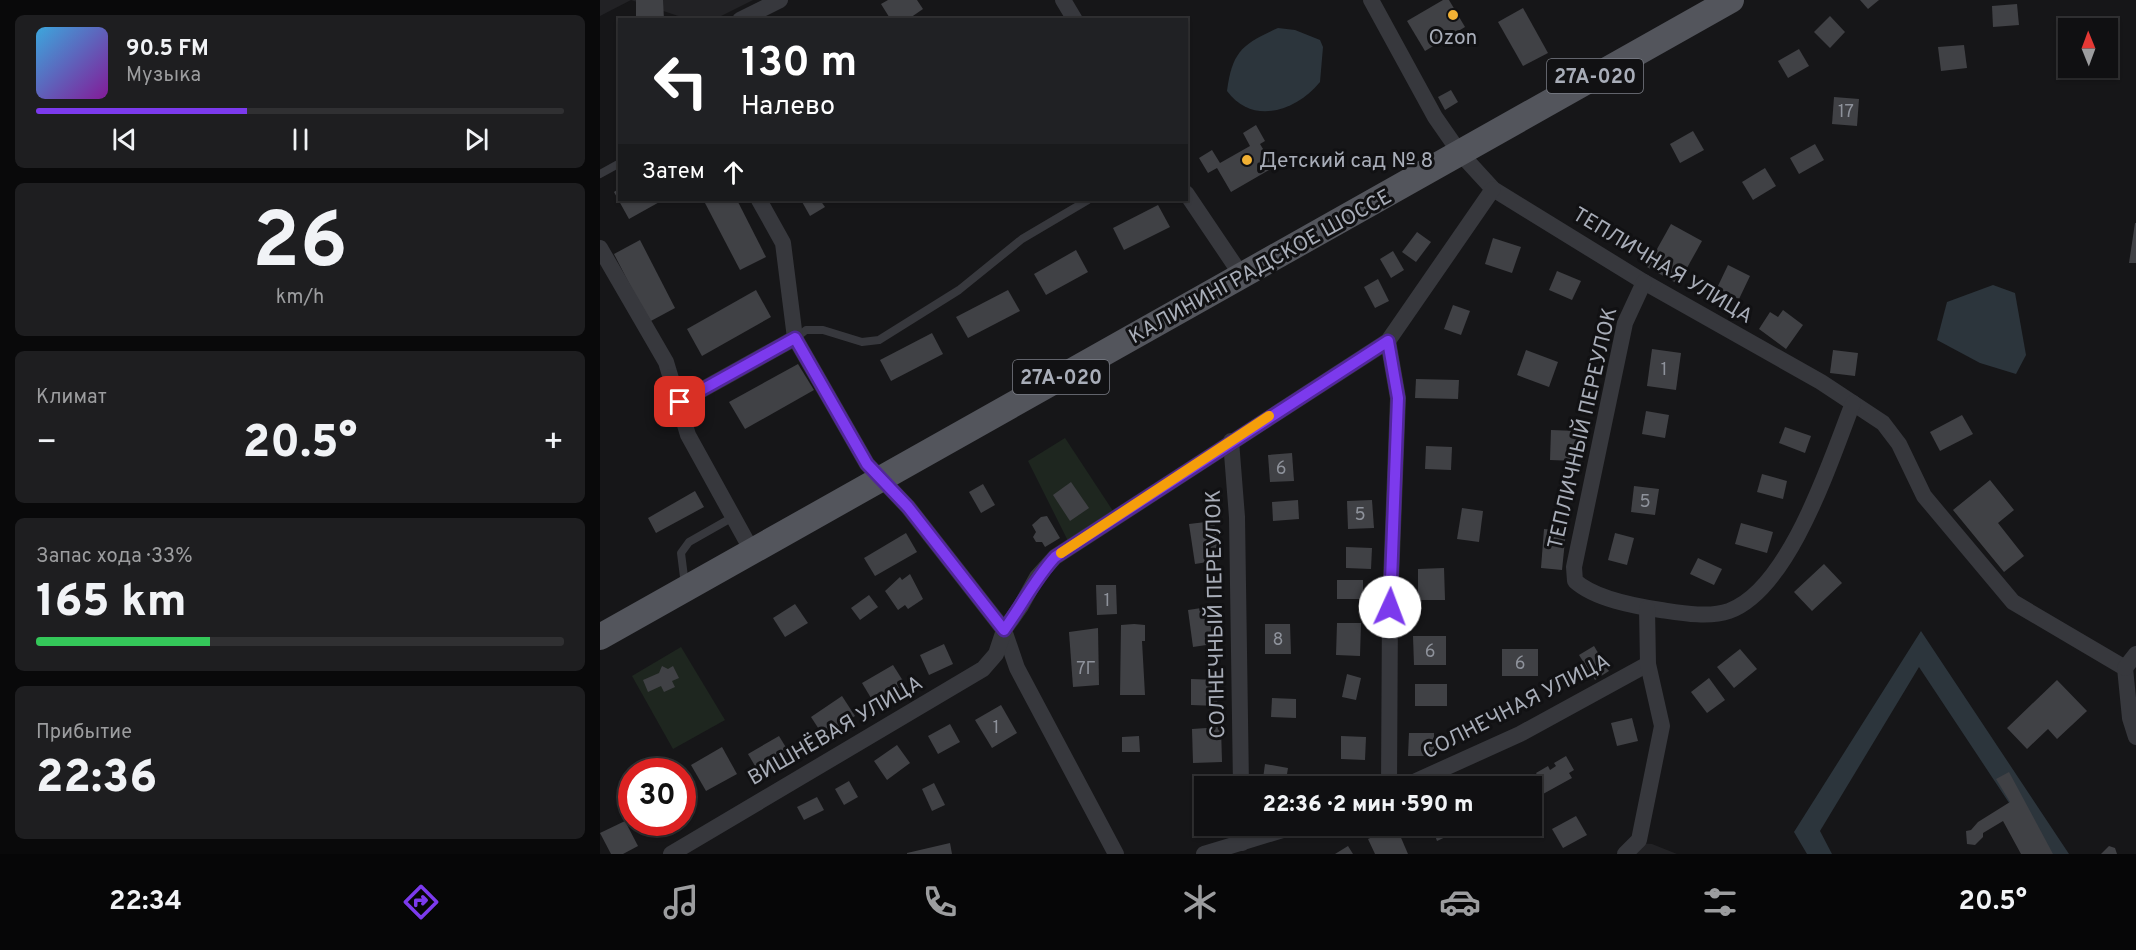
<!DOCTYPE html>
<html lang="ru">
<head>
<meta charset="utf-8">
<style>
  :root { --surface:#101012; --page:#1e1e20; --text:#f1f3f6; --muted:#9c9d9f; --line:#303032; --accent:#7c3aed }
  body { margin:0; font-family:Overpass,sans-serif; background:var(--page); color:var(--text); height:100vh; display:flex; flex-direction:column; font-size:22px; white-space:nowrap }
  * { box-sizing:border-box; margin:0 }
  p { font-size:20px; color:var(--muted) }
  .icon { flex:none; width:33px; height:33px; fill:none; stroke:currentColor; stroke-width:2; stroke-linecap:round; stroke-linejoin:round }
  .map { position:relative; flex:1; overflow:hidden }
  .drawer { display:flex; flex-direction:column; gap:15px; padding:15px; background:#09090a; width:600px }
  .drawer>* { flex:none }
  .guide { position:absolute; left:18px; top:18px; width:570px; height:183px; border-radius:0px; box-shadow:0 2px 4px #0004,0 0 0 2px var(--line); background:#202124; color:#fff; overflow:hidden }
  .needle { width:39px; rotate:359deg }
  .tools { position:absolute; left:1458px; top:18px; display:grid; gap:12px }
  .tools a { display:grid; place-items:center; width:60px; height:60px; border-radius:0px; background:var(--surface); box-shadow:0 2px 4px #0004,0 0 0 2px var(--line); font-size:30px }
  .speed { position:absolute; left:18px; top:758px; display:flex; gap:12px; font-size:30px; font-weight:700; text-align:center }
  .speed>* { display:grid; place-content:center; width:78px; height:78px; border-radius:50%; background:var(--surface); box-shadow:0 2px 4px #0004,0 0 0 2px var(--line); line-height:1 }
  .speed .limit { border:9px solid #d22; background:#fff; color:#111 }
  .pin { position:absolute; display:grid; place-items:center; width:51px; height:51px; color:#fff; margin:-26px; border-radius:12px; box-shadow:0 3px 9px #0006 }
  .me { position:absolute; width:66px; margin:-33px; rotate:2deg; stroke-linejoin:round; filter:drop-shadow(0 0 4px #0008) }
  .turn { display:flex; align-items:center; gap:21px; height:126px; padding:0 24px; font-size:27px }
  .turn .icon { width:78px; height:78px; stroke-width:2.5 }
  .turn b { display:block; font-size:42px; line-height:51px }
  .then { display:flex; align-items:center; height:57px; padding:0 24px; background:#0003; gap:12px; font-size:22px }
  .big { font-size:45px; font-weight:800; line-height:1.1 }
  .drawer .tile { flex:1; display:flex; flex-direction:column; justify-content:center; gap:9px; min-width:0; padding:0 21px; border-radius:9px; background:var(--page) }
  .drawer .dial { align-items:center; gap:0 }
  .dial b { font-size:78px; line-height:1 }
  .song { display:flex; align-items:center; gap:18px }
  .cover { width:72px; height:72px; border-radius:9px; background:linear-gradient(135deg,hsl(200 70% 55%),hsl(290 70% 35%)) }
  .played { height:6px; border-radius:3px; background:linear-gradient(90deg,var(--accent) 40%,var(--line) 40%) }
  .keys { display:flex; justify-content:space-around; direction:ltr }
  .heat { display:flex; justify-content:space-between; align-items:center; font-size:33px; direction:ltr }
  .charge { height:9px; border-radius:4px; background:linear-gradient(90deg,#34c759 33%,var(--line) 0) }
  .trip { position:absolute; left:594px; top:776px; width:348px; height:60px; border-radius:0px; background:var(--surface); box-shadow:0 2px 4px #0004,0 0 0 2px var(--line); font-weight:800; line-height:60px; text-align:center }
  .menu { display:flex; height:96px; justify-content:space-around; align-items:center; background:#060607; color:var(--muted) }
  .menu .icon { width:42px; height:42px }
  .menu .current { color:var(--accent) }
  .menu b { font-size:27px; color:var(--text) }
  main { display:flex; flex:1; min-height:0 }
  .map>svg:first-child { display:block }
  .built { fill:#222225 }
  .green { fill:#1e261f }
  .water { fill:#2c353c }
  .building { fill:#404145 }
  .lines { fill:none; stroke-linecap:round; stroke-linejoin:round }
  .lane { stroke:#37383d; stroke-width:8 }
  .street { stroke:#37383d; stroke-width:16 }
  .primary { stroke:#53555c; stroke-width:26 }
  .route-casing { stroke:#51269a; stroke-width:15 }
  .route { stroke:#7c3aed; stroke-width:10 }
  .slow { stroke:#f59e0b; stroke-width:10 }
  .poi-dot { fill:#f2b134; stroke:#111113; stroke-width:2 }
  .labels { text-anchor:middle; stroke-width:6; stroke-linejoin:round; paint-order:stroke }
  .number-label { font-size:18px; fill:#8e929b }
  .shield { fill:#111113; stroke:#7b7e86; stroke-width:1.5 }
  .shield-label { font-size:20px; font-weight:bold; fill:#a8adb8 }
  .poi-label { font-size:21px; fill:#a8adb8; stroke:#111113 }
  .street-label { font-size:21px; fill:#a8adb8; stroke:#111113 }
</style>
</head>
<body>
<main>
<section class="drawer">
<div class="tile">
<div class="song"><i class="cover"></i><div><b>90.5 FM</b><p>Музыка</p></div></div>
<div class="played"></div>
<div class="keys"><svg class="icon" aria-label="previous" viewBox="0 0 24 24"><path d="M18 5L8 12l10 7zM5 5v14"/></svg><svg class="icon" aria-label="pause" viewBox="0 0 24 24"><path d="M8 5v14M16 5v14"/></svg><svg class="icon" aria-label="next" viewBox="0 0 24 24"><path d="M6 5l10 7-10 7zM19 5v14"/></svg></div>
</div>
<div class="tile dial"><b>26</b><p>km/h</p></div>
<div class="tile"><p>Климат</p>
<div class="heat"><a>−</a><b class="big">20.5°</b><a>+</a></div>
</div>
<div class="tile"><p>Запас хода · 33%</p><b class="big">165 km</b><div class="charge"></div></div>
<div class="tile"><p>Прибытие</p><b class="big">22:36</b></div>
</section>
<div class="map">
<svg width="1536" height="854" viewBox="0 0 1536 854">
  <rect width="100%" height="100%" fill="#161618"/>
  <g class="built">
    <path d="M0,0h153l-38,19h-28l-56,-19 -31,16z"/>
    <path d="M1036,843l16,1 25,10h-52z"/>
  </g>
  <g class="green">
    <path d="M465,438l48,73 -45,30 -40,-80z"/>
    <path d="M81,647l44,73 -52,29 -41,-73z"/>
  </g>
  <g class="water">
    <path d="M678,28l17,2 25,10 3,7 -3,35c-24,29 -67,44 -93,9 5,-39 15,-47 51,-63z"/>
    <path d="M1393,285l22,8 11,62 -10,19 -36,-11 -43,-23 10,-38z"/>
    <path d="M1321,631l148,223h-26l-124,-187 -99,164 12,23h-25l-13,-22z"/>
  </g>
  <g class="building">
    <path d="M36,0h27l1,20h-28z"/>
    <path d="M288,0h29l6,9 -16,11h-16l-10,-16z"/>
    <path d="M843,0h6l16,27 -40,24 -18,-30z"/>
    <path d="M1260,0h19l-11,9z"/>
    <path d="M1417,4l2,21 -26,2 -1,-21z"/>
    <path d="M923,8l25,45 -25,13 -25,-44z"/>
    <path d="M1230,16l15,16 -15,16 -16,-16z"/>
    <path d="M1364,45l3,23 -26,3 -3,-24z"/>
    <path d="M1199,49l10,17 -21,12 -10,-17z"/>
    <path d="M851,90l7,12 -13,8 -7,-13z"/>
    <path d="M1234,97l25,2 -2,27 -25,-2z"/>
    <path d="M656,125l9,16 -5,3 14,23 -43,25 -14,-24 -9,5 -9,-15 13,-8 8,13 30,-17 -7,-13z"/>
    <path d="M1093,131l11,19 -24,13 -10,-19z"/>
    <path d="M1215,144l9,16 -25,14 -9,-16z"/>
    <path d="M1165,168l11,18 -23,14 -11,-18z"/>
    <path d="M20,188v12h43l-34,19 -15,-27z"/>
    <path d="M111,200h26l29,57 -26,13 -35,-67z"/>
    <path d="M201,200h19l5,7 -15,9z"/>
    <path d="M558,205l12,22 -46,23 -11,-22z"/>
    <path d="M1535,223h1v40h-7z"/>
    <path d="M1071,224l31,17 -24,43 -31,-17z"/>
    <path d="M817,232l14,10 -15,20 -14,-10z"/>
    <path d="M893,238l28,9 -9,26 -27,-9z"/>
    <path d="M40,240l35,68 -26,14 -35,-68z"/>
    <path d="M476,250l12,22 -42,23 -12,-21z"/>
    <path d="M793,251l11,19 -13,8 -11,-19z"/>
    <path d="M1128,265l22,11 -11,23 -22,-11z"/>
    <path d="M957,271l24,10 -9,19 -23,-10z"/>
    <path d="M778,279l11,22 -14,7 -11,-21z"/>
    <path d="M156,290l15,27 -69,39 -15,-27z"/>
    <path d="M408,290l12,21 -52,27 -12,-21z"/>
    <path d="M853,305l17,6 -9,24 -17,-6z"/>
    <path d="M1183,310l20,15 -17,24 -27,-20 11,-17 8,5z"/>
    <path d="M332,333l11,21 -52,27 -11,-21z"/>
    <path d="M1052,349l29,4 -5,37 -29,-4z"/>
    <path d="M926,350l32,12 -9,25 -32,-12z"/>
    <path d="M1233,350l25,3 -3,23 -25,-3z"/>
    <path d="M198,364l16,26 -69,39 -16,-27z"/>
    <path d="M816,379l43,1 -1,19 -43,-1z"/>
    <path d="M1046,411l23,4 -4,23 -23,-4z"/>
    <path d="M1362,415l11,19 -33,17 -10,-19z"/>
    <path d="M1185,427l26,9 -6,17 -26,-10z"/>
    <path d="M951,430l26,1 -1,30 -26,-1z"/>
    <path d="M826,446l26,1 -1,23 -26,-1z"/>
    <path d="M692,453l2,28 -24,1 -2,-27z"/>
    <path d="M1162,474l25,7 -4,18 -26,-7z"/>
    <path d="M1390,480l24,30 -16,13 26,33 -20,16 -51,-62z"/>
    <path d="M471,482l18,26 -19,13 -17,-26z"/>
    <path d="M383,484l12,21 -14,8 -12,-21z"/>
    <path d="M1034,486l25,3 -4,26 -24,-3z"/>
    <path d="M95,491l9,16 -48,26 -8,-15z"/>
    <path d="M698,500l1,19 -26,2 -1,-19z"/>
    <path d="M772,500l2,28 -26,1 -1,-28z"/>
    <path d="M862,508l21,3 -4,31 -22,-3z"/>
    <path d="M447,516l13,22 -15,9 -3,-5h-6l-3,-5 3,-5 -4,-7 9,-8z"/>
    <path d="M614,521l6,39 -25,4 -6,-40z"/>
    <path d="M1141,523l32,9 -6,21 -32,-9z"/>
    <path d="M944,529l22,2 -4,39 -21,-2z"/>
    <path d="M306,533l11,19 -42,24 -11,-18z"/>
    <path d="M1015,533l19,5 -7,27 -19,-5z"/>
    <path d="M746,547l26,1 -1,21 -25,-1z"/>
    <path d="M1098,558l24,11 -8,16 -24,-11z"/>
    <path d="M1224,564l18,19 -30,28 -18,-19z"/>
    <path d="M844,568l1,32h-27v-31z"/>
    <path d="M310,574l13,25 -15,10 -3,-4 -7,5 -13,-19 15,-14 2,3z"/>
    <rect x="737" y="580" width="26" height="19"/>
    <path d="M496,585h20l1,29 -20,1z"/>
    <path d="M269,595l9,12 -18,13 -9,-12z"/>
    <path d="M195,604l13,19 -23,14 -12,-19z"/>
    <path d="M608,607l5,37 -20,3 -5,-37z"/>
    <path d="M737,623h24l-1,33 -24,-1z"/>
    <path d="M534,624l11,1v16h-3l3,54h-25l1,-70z"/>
    <path d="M665,624h25l1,30h-26z"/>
    <path d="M498,628l1,57 -26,2 -4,-55z"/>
    <path d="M813,636h33v29h-32z"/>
    <path d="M344,644l9,20 -24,11 -9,-20z"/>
    <path d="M994,646l15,25 -14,9 -16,-25z"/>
    <rect x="902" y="649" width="36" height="27"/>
    <path d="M1140,649l17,20 -23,19 -17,-21z"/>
    <path d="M293,665l12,19 -31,19 -12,-20z"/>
    <path d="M62,666l6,3 5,-3 6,12 -7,3 3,6 -11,5 -3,-6 -13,6 -5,-12 16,-7z"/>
    <path d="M747,674l14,4 -5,22 -14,-3z"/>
    <path d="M1109,678l16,22 -18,13 -16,-21z"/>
    <path d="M591,679l27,1 -1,26 -26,-1z"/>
    <path d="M1457,680l30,31 -30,28 -9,-10 -21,20 -20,-21z"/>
    <rect x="815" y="684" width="32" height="22"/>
    <path d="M242,696l13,20 -31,21 -13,-20z"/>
    <path d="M672,698l24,1v19l-25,-1z"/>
    <path d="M401,705l16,28 -25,15 -17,-28z"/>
    <path d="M1032,718l6,23 -21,5 -6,-23z"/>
    <path d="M350,724l10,18 -22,12 -10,-18z"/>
    <path d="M621,727l1,35 -29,1 -1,-34z"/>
    <path d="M809,733h25v23h-26z"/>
    <path d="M179,736l11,18 -32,17 -10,-17z"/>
    <path d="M539,736l1,16h-18v-15z"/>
    <path d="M741,736l25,1 -1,23 -24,-1z"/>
    <path d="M297,745l13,18 -23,17 -13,-19z"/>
    <path d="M122,747l15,27 -31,17 -15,-26z"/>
    <path d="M966,756l8,14 -5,3 3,5 -38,21 -2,-13h-11l-2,-3 11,-7 2,3 6,-3 -2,-3 12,-7 2,4 6,-4 -2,-3z"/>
    <path d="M665,764l23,4 -3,18h-23z"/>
    <path d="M1409,772l44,82h-32l-18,-33 -20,12v4l-8,8 -8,-1 -1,-13 5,-1 7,-8 32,-20 -14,-23z"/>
    <path d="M249,781l9,16 -14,8 -9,-16z"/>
    <path d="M334,783l11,22 -13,6 -10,-22z"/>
    <path d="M84,785l3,6 -2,3 7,12 -10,5z"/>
    <path d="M597,793h7v30l-8,-1z"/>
    <path d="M217,797l7,13 -20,10 -7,-13z"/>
    <path d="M976,816l11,19 -24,13 -11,-19z"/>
    <path d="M25,821l13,25 -15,8h-12l-11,-21z"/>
    <path d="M820,825h28l4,9 -15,7 -3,-8 -9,4z"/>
    <path d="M879,825h20l-11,10z"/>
    <path d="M796,826l12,28h-33l-7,-15z"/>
    <path d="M350,843l2,11h-45v-1z"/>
    <path d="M748,846l5,8h-18z"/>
    <path d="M1509,846l6,2 2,6h-16z"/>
  </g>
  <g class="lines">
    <g class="lane">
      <path d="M0,174l20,-11"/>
      <path d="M196,338l10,-8h17l39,12 17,-2 80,-50 63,-51 66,-39"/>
      <path d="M85,585l-4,-32 8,-11 44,-25"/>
    </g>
    <g class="street">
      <path d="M463,0l12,20"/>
      <path d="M771,0l64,117 25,36 33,36 151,93 177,100 62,41 16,21 25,52 89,106 112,66 5,50 6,19"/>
      <path d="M140,20l40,-20"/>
      <path d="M586,193l56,83"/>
      <path d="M159,200l24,43 12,95 72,126 41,43 96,123 13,38 99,186"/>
      <path d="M0,248l66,114 22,73 64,116"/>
      <path d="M1044,282l-19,41 -51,244 1,14c20,18 59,25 86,29 20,3 48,8 68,1 61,-22 102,-152 124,-208"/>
      <path d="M788,341l10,57 -8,209 -1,179"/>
      <path d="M80,402l115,-64"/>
      <path d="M631,441l6,76 4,269"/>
      <path d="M1525,668l11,-14"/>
      <path d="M805,786l115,-52 128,-70"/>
      <path d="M641,825l1,18"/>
      <path d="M71,854l312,-185 13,-15 8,-24 17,-24 16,-29 18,-20 333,-216 105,-152"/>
      <path d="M604,854l95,-29"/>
      <path d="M1025,854l14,-14 23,-114 -14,-62 -1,-56"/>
    </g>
    <path class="primary" d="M0,637l1131,-637"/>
  </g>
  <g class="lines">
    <defs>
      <path id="route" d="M80,402l115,-64 72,126 41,43 96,123c18,-25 31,-51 51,-73l333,-216 10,57 -8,209"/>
    </defs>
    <use href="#route" class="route-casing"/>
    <use href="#route" class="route"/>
    <path class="slow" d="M461,553l208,-137"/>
  </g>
  <g class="poi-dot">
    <circle cx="853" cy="15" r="6"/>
    <circle cx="647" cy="160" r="6"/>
  </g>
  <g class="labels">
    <g class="number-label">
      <text x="1246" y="117">17</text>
      <text x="1064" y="375">1</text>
      <text x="681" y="474">6</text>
      <text x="1045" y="507">5</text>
      <text x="760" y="520">5</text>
      <text x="507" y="606">1</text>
      <text x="678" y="645">8</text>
      <text x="830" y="657">6</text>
      <text x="920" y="669">6</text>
      <text x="486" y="674">7Г</text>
      <text x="396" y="733">1</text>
    </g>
    <g class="shield">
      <rect x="947" y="59" width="96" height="34" rx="4.5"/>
      <rect x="413" y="360" width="96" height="34" rx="4.5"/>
    </g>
    <g class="shield-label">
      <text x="995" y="83">27А-020</text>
      <text x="461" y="384">27А-020</text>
    </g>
    <g class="poi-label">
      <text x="853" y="44">Ozon</text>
      <text x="659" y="167" text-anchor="start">Детский сад № 8</text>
    </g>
    <g class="street-label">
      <text transform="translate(1063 265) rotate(31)" y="7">ТЕПЛИЧНАЯ УЛИЦА</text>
      <text transform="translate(660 266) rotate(-29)" y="7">КАЛИНИНГРАДСКОЕ ШОССЕ</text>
      <text transform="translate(982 428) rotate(-77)" y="7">ТЕПЛИЧНЫЙ ПЕРЕУЛОК</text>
      <text transform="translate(615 614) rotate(-91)" y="7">СОЛНЕЧНЫЙ ПЕРЕУЛОК</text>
      <text transform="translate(916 706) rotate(-27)" y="7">СОЛНЕЧНАЯ УЛИЦА</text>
      <text transform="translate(235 730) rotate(-30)" y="7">ВИШНЁВАЯ УЛИЦА</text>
    </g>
  </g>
</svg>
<div class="tools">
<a><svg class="needle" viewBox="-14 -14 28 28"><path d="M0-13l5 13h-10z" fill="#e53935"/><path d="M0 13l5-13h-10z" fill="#9c9d9f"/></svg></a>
</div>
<div class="speed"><div class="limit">30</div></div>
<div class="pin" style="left:80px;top:402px;background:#d93025"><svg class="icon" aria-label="arrive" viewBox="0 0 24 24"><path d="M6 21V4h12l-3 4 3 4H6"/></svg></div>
<svg class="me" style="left:790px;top:607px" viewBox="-20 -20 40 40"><circle r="19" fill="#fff"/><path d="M0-13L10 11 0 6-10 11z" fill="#7c3aed"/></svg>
<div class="trip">22:36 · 2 мин · 590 m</div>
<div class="guide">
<div class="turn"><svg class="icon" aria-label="left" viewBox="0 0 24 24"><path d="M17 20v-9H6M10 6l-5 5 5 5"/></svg><div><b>130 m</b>Налево</div></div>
<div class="then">Затем<svg class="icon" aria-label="ahead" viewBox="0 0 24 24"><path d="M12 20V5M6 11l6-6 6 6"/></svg></div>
</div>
</div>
</main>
<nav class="menu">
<b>22:34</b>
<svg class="icon current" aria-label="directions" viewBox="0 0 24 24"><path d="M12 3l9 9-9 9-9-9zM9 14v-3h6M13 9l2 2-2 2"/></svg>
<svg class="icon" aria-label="music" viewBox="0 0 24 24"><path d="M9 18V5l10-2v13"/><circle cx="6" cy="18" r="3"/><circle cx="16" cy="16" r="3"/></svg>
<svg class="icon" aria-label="phone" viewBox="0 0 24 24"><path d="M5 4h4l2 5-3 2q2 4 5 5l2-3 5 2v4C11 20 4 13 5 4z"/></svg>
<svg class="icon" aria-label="climate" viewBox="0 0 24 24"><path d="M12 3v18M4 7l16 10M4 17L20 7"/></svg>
<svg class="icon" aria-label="car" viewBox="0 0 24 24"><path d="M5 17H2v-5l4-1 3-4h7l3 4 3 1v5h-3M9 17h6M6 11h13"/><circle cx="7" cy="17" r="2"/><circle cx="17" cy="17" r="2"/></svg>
<svg class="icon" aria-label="filters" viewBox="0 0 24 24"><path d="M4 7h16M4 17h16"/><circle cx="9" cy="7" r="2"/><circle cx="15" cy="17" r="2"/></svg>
<b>20.5°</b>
</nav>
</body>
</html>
